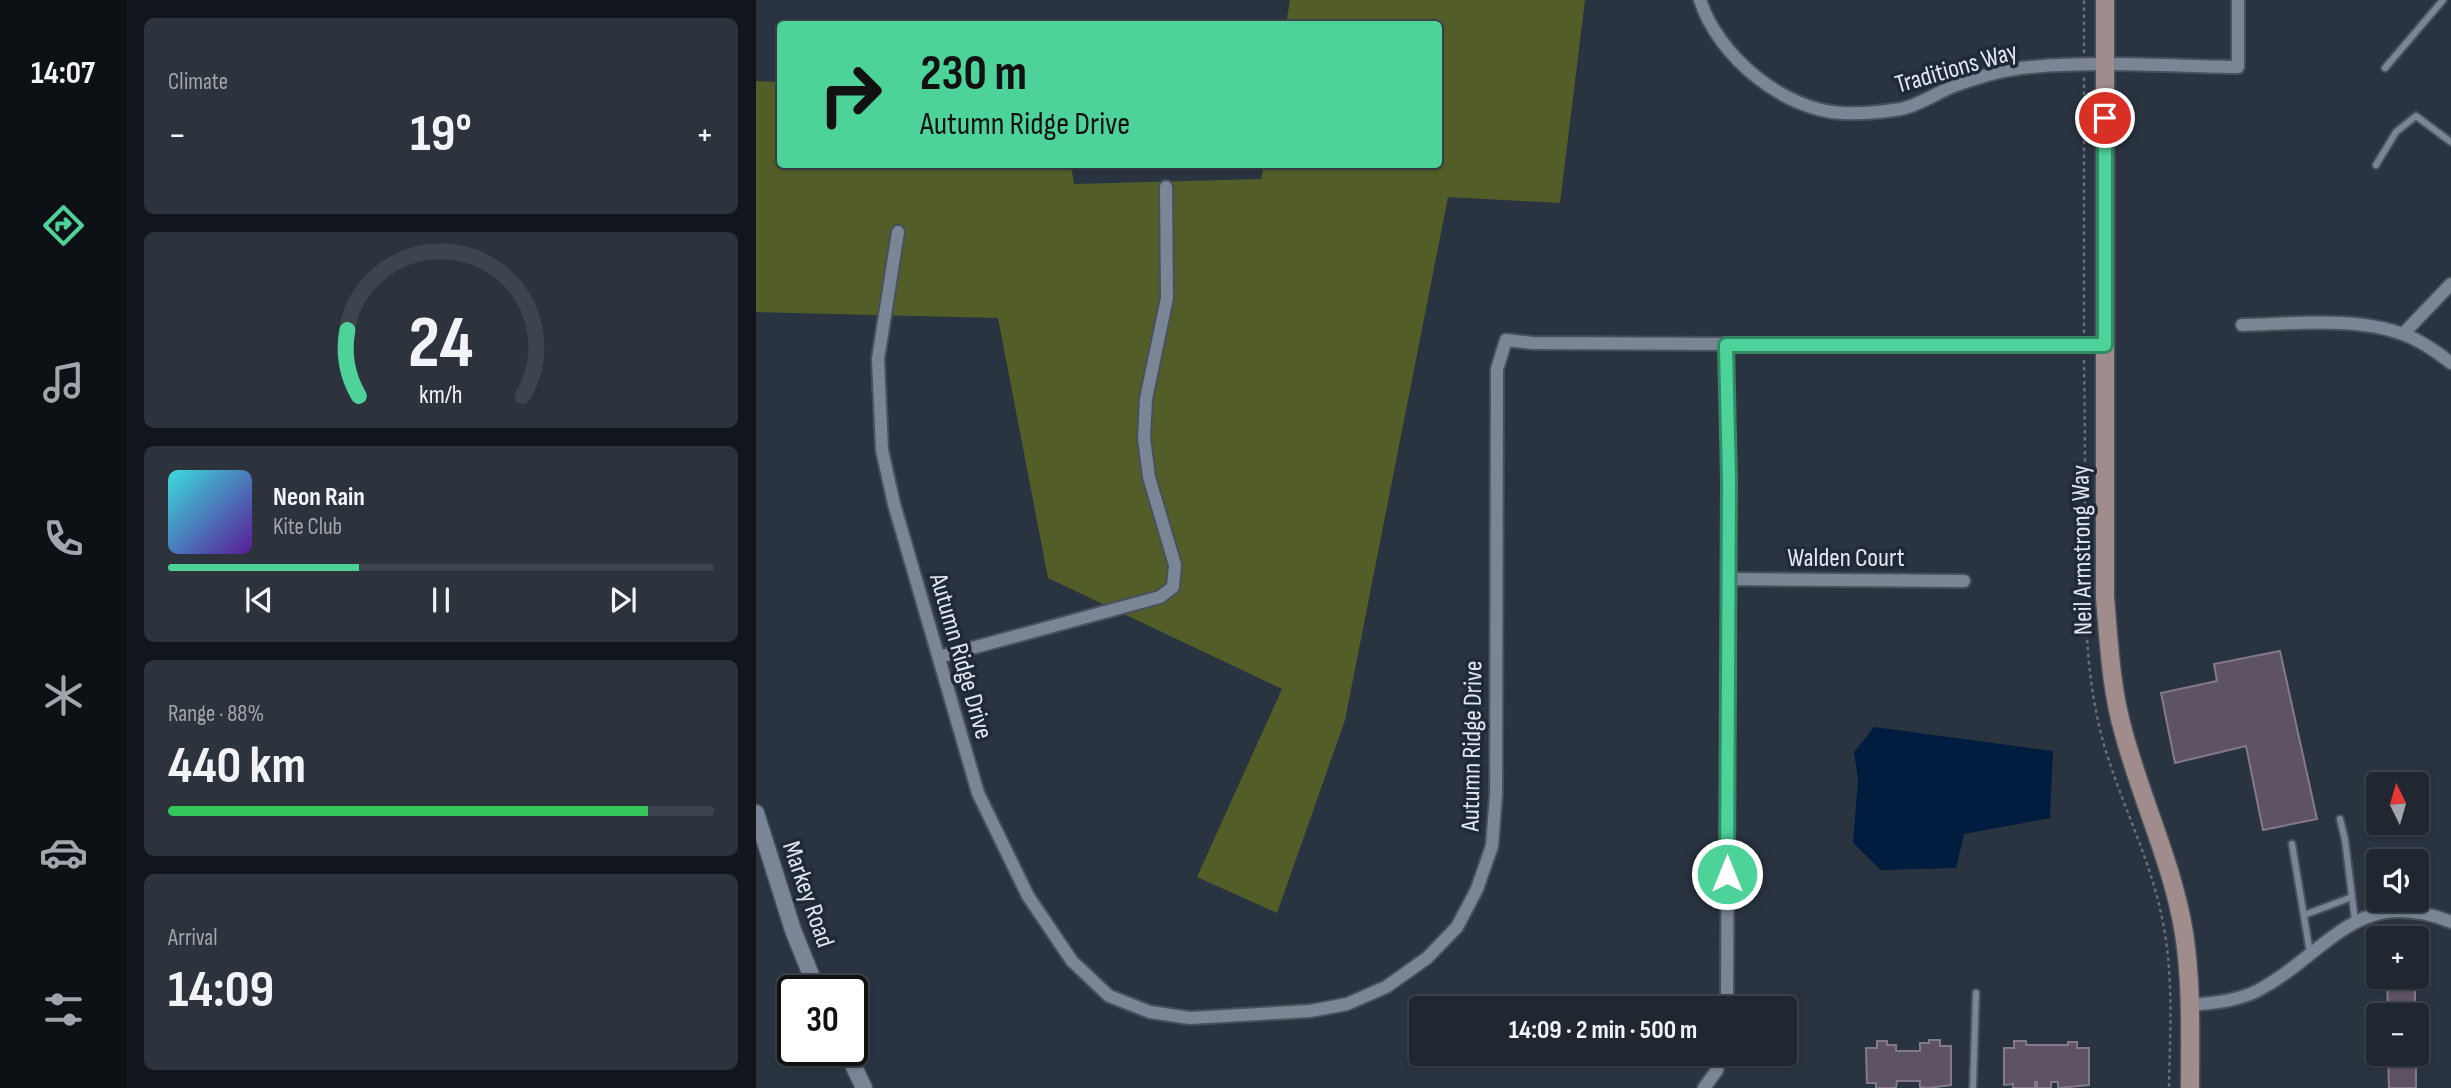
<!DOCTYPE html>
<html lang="en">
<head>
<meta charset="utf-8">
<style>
  :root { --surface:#202731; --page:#2d333d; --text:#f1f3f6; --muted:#a2a5ab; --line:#3d444d; --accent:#4dd39a }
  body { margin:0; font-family:"Sofia Sans Condensed",sans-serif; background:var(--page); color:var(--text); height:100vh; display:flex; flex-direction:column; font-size:26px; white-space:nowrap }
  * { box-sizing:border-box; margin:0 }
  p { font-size:23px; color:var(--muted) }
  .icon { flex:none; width:38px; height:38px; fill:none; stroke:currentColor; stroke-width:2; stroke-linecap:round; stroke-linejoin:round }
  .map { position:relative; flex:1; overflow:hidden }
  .details { display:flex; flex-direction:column; gap:18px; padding:18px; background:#12151b; width:630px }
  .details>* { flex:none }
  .guide { position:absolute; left:21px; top:21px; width:665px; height:147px; border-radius:7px; box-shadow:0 2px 5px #0004,0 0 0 2px var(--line); background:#4dd39a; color:#111; overflow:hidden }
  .needle { width:46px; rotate:355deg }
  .fabs { position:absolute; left:1610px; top:772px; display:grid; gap:14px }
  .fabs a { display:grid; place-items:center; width:63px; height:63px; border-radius:7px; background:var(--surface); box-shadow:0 2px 5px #0004,0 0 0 2px var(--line); font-size:35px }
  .speed { position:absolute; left:21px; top:975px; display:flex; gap:14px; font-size:35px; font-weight:700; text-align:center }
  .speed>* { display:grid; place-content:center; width:91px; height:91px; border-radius:50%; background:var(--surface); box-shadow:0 2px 5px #0004,0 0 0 2px var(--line); line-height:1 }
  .speed .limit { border:4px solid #111; border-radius:10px; background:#fff; color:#111 }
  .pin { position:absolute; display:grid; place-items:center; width:60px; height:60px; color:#fff; margin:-30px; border:4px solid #fff; border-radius:50%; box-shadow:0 2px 7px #0007 }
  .me { position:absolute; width:77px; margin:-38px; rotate:0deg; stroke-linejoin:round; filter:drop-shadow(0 0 5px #0008) }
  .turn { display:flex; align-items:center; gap:24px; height:147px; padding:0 28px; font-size:32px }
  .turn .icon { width:91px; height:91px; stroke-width:2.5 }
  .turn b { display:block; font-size:49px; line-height:60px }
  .big { font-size:52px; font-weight:700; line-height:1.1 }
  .details .widget { flex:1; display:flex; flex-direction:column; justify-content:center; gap:10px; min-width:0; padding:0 24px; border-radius:10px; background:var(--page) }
  .details .dial { align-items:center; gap:0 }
  .dial svg { height:182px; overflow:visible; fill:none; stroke:var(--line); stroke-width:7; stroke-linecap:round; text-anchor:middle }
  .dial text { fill:var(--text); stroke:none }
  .song { display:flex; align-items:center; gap:21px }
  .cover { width:84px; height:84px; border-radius:10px; background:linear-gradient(135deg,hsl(180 70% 55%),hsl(270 70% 35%)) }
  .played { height:7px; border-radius:4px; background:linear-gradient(90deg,var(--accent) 35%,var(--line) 35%) }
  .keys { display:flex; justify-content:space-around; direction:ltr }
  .heat { display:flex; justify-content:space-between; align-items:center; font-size:38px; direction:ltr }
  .charge { height:10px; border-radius:5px; background:linear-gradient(90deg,#34c759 88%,var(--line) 0) }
  .trip { position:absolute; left:653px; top:996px; width:388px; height:70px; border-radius:7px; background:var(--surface); box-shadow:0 2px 5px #0004,0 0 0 2px var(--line); font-weight:700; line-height:70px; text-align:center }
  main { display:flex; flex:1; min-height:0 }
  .menu { display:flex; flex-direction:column; width:126px; justify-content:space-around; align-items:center; background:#0d1014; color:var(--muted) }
  .menu .icon { width:49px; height:49px }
  .menu .selected { color:var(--accent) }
  .menu b { font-size:32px; color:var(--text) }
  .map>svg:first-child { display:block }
  .green { fill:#525d28 }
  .water { fill:#001c3e }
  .building { fill:#5d5362; stroke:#84798a; stroke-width:2 }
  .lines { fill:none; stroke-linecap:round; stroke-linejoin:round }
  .service-casing { stroke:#48505c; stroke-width:10 }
  .minor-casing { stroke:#48505c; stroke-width:16 }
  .tertiary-casing { stroke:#48505c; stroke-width:19 }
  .secondary-casing { stroke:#48505c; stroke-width:21 }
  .path { stroke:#656e79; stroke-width:2.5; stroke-dasharray:3.5 3.5; stroke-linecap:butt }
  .service { stroke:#7a8595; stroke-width:6 }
  .minor { stroke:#7a8595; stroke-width:12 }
  .tertiary { stroke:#7a8595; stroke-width:16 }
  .secondary { stroke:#a08c8b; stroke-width:18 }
  .route-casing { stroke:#328964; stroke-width:18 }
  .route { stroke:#4dd39a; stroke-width:12 }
  .labels { text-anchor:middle; stroke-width:7; stroke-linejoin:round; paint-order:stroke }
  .street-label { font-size:26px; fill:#e2e8f1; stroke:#202937 }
</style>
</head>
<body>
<main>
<nav class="menu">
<b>14:07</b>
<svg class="icon selected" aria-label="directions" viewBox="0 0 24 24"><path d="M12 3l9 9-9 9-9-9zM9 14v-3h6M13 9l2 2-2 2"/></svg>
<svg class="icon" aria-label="music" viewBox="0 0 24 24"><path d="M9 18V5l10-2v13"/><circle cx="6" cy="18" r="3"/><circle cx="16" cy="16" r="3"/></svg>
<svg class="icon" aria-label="phone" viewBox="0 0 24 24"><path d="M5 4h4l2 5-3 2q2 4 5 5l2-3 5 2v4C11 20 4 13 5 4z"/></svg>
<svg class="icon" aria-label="climate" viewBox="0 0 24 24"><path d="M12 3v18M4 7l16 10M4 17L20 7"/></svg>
<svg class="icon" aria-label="car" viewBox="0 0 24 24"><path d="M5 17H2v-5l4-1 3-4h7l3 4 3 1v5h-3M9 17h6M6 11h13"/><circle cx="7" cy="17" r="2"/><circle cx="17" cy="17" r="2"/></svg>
<svg class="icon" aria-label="filters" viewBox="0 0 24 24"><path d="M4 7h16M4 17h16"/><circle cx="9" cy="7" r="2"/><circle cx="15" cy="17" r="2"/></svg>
</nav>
<section class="details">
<div class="widget"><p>Climate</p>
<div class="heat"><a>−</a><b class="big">19°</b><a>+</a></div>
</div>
<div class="widget dial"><svg viewBox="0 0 100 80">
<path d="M14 69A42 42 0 1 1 86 69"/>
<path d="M14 69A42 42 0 0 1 9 40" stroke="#4dd39a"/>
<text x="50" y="56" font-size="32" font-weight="700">24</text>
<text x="50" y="72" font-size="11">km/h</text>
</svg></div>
<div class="widget">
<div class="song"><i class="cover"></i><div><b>Neon Rain</b><p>Kite Club</p></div></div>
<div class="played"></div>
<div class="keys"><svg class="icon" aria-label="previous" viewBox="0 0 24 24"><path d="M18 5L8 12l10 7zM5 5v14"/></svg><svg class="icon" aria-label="pause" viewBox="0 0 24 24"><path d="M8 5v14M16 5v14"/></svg><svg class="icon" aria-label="next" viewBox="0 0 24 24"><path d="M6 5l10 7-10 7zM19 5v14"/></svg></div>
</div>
<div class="widget"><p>Range · 88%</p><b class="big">440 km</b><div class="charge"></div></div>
<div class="widget"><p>Arrival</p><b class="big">14:09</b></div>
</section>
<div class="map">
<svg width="1695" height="1088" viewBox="0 0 1695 1088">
  <rect width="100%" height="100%" fill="#2a3441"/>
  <path class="green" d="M534,0h295l-25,203 -112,-6 -103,523 -68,193 -80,-36 85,-188 -234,-111 -50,-260 -242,-6v-231l24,1v82l291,1 3,19 187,-5 3,-14 174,-1v-140h-152z"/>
  <path class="water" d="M1118,727l179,24 -3,67 -86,16 -8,34 -75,2 -28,-27 5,-63 -4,-28z"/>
  <g class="building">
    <path d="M1524,651l37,168 -54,11 -17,-84 -71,17 -14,-70 56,-12 -3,-17z"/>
    <path d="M1631,976h28v39h-27z"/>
    <path d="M1173,1040h11v6h11v39l-23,3 -8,-1v-6h-23l-1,7h-20v-5h-9l-1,-35h11v-7h10v4h9v6h24v-8h9z"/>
    <path d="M1258,1041h12v4h42v-3h9v6h12v37l-31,3v-6h-7v6h-14v-6h-2v6h-22v-4l-9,1v-37h10z"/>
    <path d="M1632,1054h28v34h-27z"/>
  </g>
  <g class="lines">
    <defs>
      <g id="service">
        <path d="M1629,68l58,-68"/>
        <path d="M1620,165l20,-33 20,-16 35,26"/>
        <path d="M1584,819l5,21 10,81"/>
        <path d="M1536,844l18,109"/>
        <path d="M1548,915l48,-18"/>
        <path d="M1217,1088l3,-95"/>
      </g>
      <g id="minor">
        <path d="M944,0c18,56 83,110 142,113 19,1 40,-1 59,-4 19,-4 35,-16 53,-23 24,-9 52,-17 77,-19 66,-6 141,-1 207,0v-67"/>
        <path d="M142,232l-20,127 4,91 12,54 84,289 50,103 44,65 37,35 41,16 40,6 120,-7 37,-7 39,-17 41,-29 30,-31 20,-38 15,-43 4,-51 1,-426 9,-29 27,3 572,3"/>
        <path d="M1486,325c50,-1 116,-9 163,10 17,6 32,17 46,28"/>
        <path d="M1647,334l48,-50"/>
        <path d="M970,345l3,136 -2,527"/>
        <path d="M972,579l236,2"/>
        <path d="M183,657l221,-60 13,-10 2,-22 -26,-88 -5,-39 2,-39 21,-101 -1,-111"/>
        <path d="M1434,1005c22,-2 47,-4 67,-14 72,-38 99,-107 194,-69"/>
        <path d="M948,1088l13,-18 4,-16"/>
      </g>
      <g id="tertiary">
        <path d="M0,813l37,117 24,60"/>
        <path d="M90,1050l18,38"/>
      </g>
      <path id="secondary" d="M1349,0v597c4,46 6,93 19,137 18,67 49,131 60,199 8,51 6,104 6,155"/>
    </defs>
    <use href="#service" class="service-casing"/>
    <use href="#minor" class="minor-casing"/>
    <use href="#tertiary" class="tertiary-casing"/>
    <use href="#secondary" class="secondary-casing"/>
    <g class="path">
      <path d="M1328,53v-53"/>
      <path d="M1328,333v-256"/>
      <path d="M1328,360c1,61 1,121 1,181 0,57 0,114 11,170 13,71 52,136 66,207 12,56 8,114 7,170"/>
    </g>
    <use href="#service" class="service"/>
    <use href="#minor" class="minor"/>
    <use href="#tertiary" class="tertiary"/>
    <use href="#secondary" class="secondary"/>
  </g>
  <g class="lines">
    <defs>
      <path id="route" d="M971,874l2,-393 -3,-136h379v-227"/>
    </defs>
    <use href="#route" class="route-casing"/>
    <use href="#route" class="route"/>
  </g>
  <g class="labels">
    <g class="street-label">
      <text transform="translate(1200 67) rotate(-16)" y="9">Traditions Way</text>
      <text transform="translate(1325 550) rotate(-91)" y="9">Neil Armstrong Way</text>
      <text x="1090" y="566">Walden Court</text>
      <text transform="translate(206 656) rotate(74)" y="9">Autumn Ridge Drive</text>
      <text transform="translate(715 746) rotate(-89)" y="9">Autumn Ridge Drive</text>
      <text transform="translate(53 894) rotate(71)" y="9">Markey Road</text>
    </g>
  </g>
</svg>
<div class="fabs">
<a><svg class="needle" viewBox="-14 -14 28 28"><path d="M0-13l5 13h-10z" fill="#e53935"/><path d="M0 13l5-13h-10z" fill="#a2a5ab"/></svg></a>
<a><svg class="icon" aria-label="sound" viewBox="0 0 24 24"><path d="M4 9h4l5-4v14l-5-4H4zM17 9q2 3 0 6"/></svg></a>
<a>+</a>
<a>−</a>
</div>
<div class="speed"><div class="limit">30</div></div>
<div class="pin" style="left:1349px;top:118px;background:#d93025"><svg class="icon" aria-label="arrive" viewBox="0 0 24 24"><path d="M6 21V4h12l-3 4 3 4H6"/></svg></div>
<svg class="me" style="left:971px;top:874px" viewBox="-20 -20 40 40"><circle r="17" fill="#4dd39a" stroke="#fff" stroke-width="3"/><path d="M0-11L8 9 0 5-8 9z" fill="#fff"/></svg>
<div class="trip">14:09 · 2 min · 500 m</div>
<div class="guide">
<div class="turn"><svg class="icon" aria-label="right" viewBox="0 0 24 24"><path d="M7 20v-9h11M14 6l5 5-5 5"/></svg><div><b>230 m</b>Autumn Ridge Drive</div></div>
</div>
</div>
</main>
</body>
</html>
